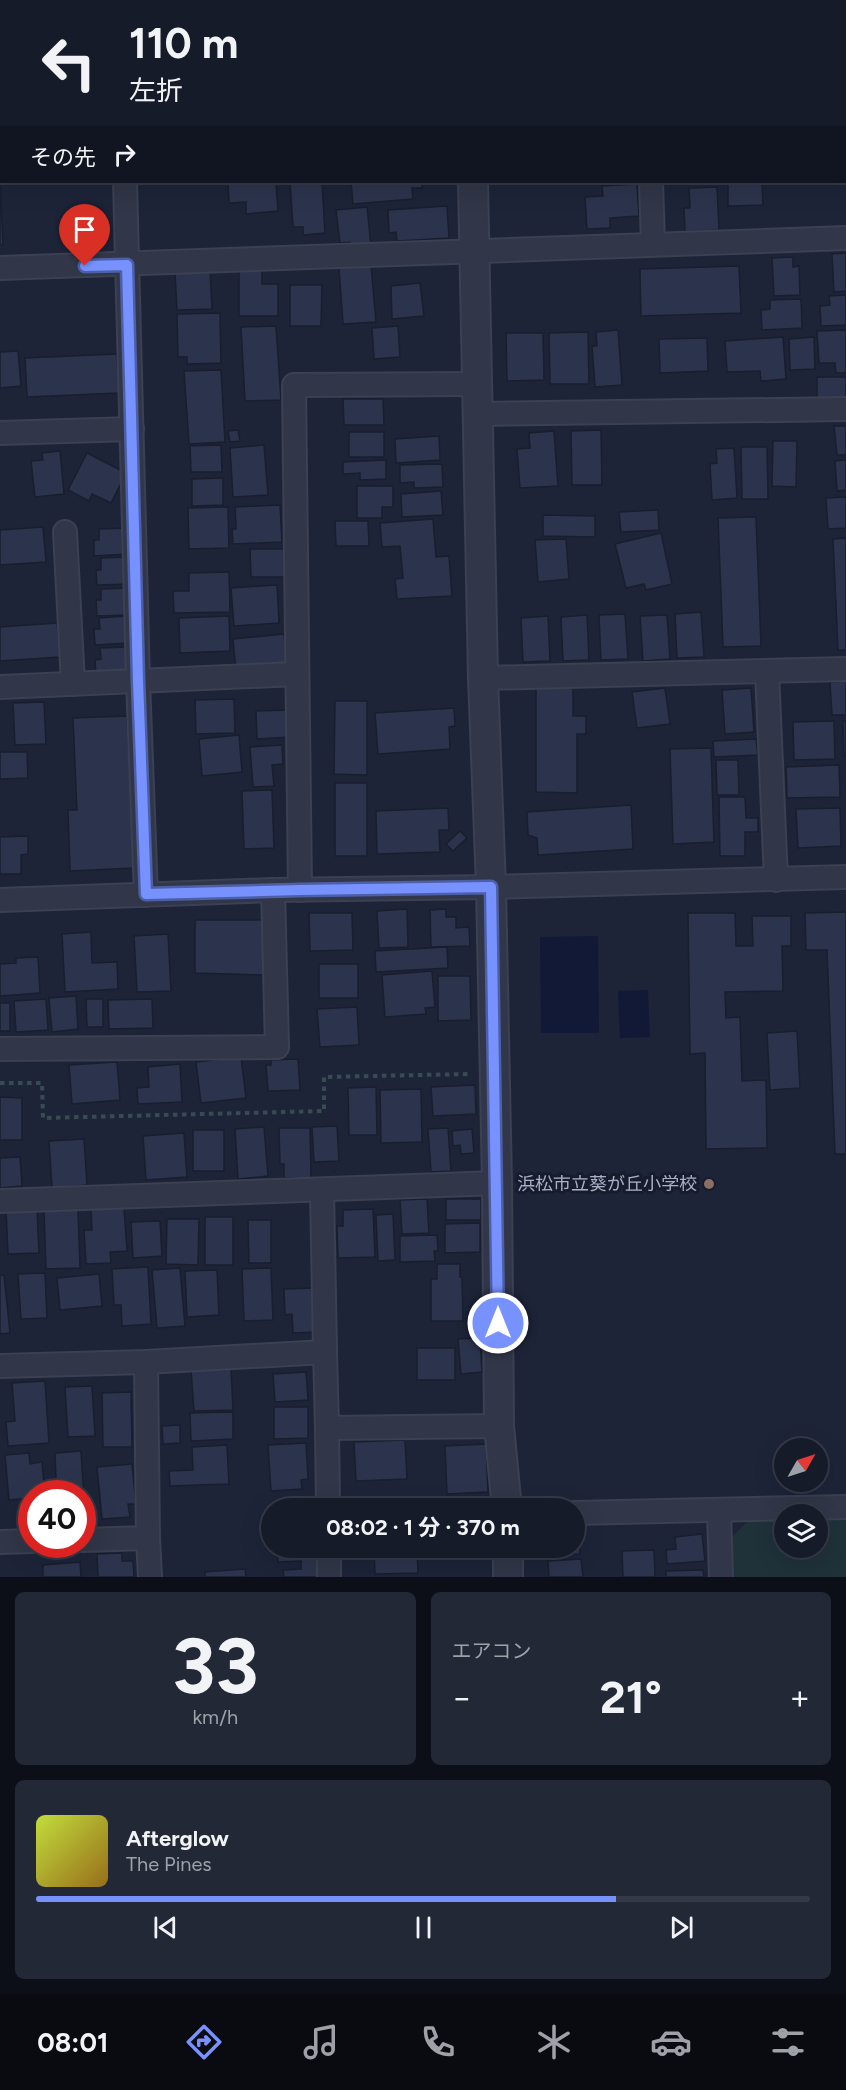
<!DOCTYPE html>
<html lang="ja">
<head>
<meta charset="utf-8">
<style>
  :root { --surface:#161b2a; --page:#232836; --text:#f1f3f6; --muted:#9ea1a8; --line:#353947; --accent:#7792ff }
  body { margin:0; font-family:Figtree,"Noto Sans JP",sans-serif; background:var(--page); color:var(--text); height:100vh; display:flex; flex-direction:column; font-size:22px; white-space:nowrap }
  * { box-sizing:border-box; margin:0 }
  p { font-size:20px; color:var(--muted) }
  .icon { flex:none; width:33px; height:33px; fill:none; stroke:currentColor; stroke-width:2; stroke-linecap:round; stroke-linejoin:round }
  .map { position:relative; height:1577px; overflow:hidden }
  .panel { display:flex; flex-direction:column; gap:15px; padding:15px; background:#0c0f17; flex:1 }
  .panel>* { flex:none }
  .top-card { position:absolute; left:0px; top:0px; width:846px; height:183px; box-shadow:0 6px 24px #0002,0 0 0 2px var(--line); background:#161b2a; color:var(--text); overflow:hidden }
  .needle { width:39px; rotate:51deg }
  .tools { position:absolute; left:774px; top:1438px; display:grid; gap:12px }
  .tools a { display:grid; place-items:center; width:54px; height:54px; border-radius:50%; background:var(--surface); box-shadow:0 6px 24px #0002,0 0 0 2px var(--line); font-size:30px }
  .speed { position:absolute; left:18px; top:1480px; display:flex; gap:12px; font-size:30px; font-weight:700; text-align:center }
  .speed>* { display:grid; place-content:center; width:78px; height:78px; border-radius:50%; background:var(--surface); box-shadow:0 6px 24px #0002,0 0 0 2px var(--line); line-height:1 }
  .speed .limit { border:9px solid #d22; background:#fff; color:#111 }
  .pin { position:absolute; display:grid; place-items:center; width:51px; height:51px; color:#fff; margin:-62px -26px; border-radius:50% 50% 50% 0; rotate:-45deg; box-shadow:0 0 6px #0007 }
  .pin .icon { rotate:45deg }
  .me { position:absolute; width:66px; margin:-33px; rotate:0deg; stroke-linejoin:round; filter:drop-shadow(0 0 4px #0008) }
  .turn { display:flex; align-items:center; gap:21px; height:126px; padding:0 30px; font-size:27px }
  .turn .icon { width:78px; height:78px; stroke-width:2.5 }
  .turn b { display:block; font-size:42px; line-height:51px }
  .then { display:flex; align-items:center; height:57px; padding:0 30px; background:#0003; gap:12px; font-size:22px }
  .big { font-size:45px; font-weight:700; line-height:1.1 }
  .panel .tile { flex:1; display:flex; flex-direction:column; justify-content:center; gap:9px; min-width:0; padding:0 21px; border-radius:9px; background:var(--page) }
  .panel .dial { align-items:center; gap:0 }
  .dial b { font-size:78px; line-height:1 }
  .song { display:flex; align-items:center; gap:18px }
  .cover { width:72px; height:72px; border-radius:9px; background:linear-gradient(135deg,hsl(70 70% 55%),hsl(40 70% 35%)) }
  .played { height:6px; border-radius:3px; background:linear-gradient(90deg,var(--accent) 75%,var(--line) 75%) }
  .keys { display:flex; justify-content:space-around; direction:ltr }
  .heat { display:flex; justify-content:space-between; align-items:center; font-size:33px; direction:ltr }
  .panel .tiles { flex:1; display:grid; gap:15px; grid-template-columns:1fr 1fr }
  .tile:last-child { grid-column:span 2 }
  .trip { position:absolute; left:261px; top:1498px; width:324px; height:60px; border-radius:30px; background:var(--surface); box-shadow:0 6px 24px #0002,0 0 0 2px var(--line); font-weight:700; line-height:60px; text-align:center }
  .tab-bar { display:flex; height:96px; justify-content:space-around; align-items:center; background:#090b11; color:var(--muted) }
  .tab-bar .icon { width:42px; height:42px }
  .tab-bar .selected { color:var(--accent) }
  .tab-bar b { font-size:27px; color:var(--text) }
  .map>svg:first-child { display:block }
  .green { fill:#1f3139 }
  .water { fill:#111936 }
  .building { fill:#2c344d; stroke:#191e2f; stroke-width:1.5 }
  .lines { fill:none; stroke-linecap:round; stroke-linejoin:round }
  .minor-casing { stroke:#3b4052; stroke-width:26 }
  .tertiary-casing { stroke:#3b4052; stroke-width:32 }
  .path { stroke:#384b52; stroke-width:4; stroke-dasharray:4.5 4.5; stroke-linecap:butt }
  .minor { stroke:#313648; stroke-width:22 }
  .tertiary { stroke:#313648; stroke-width:28 }
  .route-casing { stroke:#4d5fa6; stroke-width:15 }
  .route { stroke:#7792ff; stroke-width:10 }
  .education-dot { fill:#8d6e63; stroke:#171c2d; stroke-width:2 }
  .labels { text-anchor:middle; stroke-width:6; stroke-linejoin:round; paint-order:stroke }
  .poi-label { font-size:18px; fill:#abb0c6; stroke:#171c2d; text-anchor:end }
</style>
</head>
<body>
<div class="map">
<svg width="846" height="1577" viewBox="0 0 846 1577">
  <rect width="100%" height="100%" fill="#1d2438"/>
  <path class="green" d="M846,1519v58h-113l-1,-40 16,-16 36,-1v28h34v-28z"/>
  <g class="water">
    <path d="M598,936l1,97h-58l-1,-96z"/>
    <path d="M648,990l2,47 -30,1 -2,-47z"/>
  </g>
  <g class="building">
    <rect x="547" y="0" width="83" height="2"/>
    <path d="M0,180l3,65h-3z"/>
    <path d="M228,182h48l2,29 -32,3v-12l-17,1z"/>
    <path d="M290,182h32l3,51 -22,2v-8h-10z"/>
    <path d="M351,182h71v6h-10l1,11 -60,5z"/>
    <path d="M728,182h34l1,23 -35,1z"/>
    <path d="M637,184l2,32 -29,2v10l-23,1 -2,-32 18,-1 -1,-10z"/>
    <path d="M717,187l2,43 -34,2 -1,-24h6l-1,-20z"/>
    <path d="M447,206l2,32 -52,3 -1,-9 -7,1 -1,-23z"/>
    <path d="M367,207l4,39 -21,2v-6l-10,1 -4,-33z"/>
    <path d="M846,253v38l-12,1 -2,-38z"/>
    <path d="M793,257v10l6,-1 1,29 -26,1 -2,-38z"/>
    <path d="M371,265l5,57 -33,2 -4,-56z"/>
    <path d="M739,266l2,47 -100,3 -1,-47z"/>
    <path d="M210,270l2,39 -35,1 -2,-38z"/>
    <path d="M239,270h23v14h16v32h-39z"/>
    <path d="M420,283l4,33 -32,3 -1,-33z"/>
    <path d="M290,285h32l-1,41h-31z"/>
    <path d="M846,295v30l-25,1 -1,-20 10,-1 -1,-9z"/>
    <path d="M801,299l1,29 -40,2 -1,-20 9,-1v-9z"/>
    <path d="M220,313l1,50 -34,1v-7h-9l-1,-43z"/>
    <path d="M276,326l5,74 -36,1 -4,-74z"/>
    <path d="M398,326l2,31 -26,2 -2,-31z"/>
    <path d="M618,330l4,55 -27,2 -3,-41h5l-1,-14z"/>
    <path d="M846,330v43h-10l-1,-10h-16l-2,-32z"/>
    <path d="M588,332l1,52h-39l-1,-51z"/>
    <path d="M506,333h37l1,47 -37,1z"/>
    <path d="M783,337l3,42 -25,2 -1,-10 -33,1 -2,-31z"/>
    <path d="M814,337l1,32 -25,1 -1,-31z"/>
    <path d="M707,338l1,33 -48,2 -1,-34z"/>
    <path d="M18,351l3,35 -21,2v-36z"/>
    <path d="M117,354l2,39 -92,4 -2,-39z"/>
    <path d="M221,370l4,72 -36,2 -5,-73z"/>
    <rect x="817" y="377" width="29" height="23"/>
    <path d="M343,399h40l1,26h-40z"/>
    <path d="M834,426h12v29h-9z"/>
    <path d="M238,430l2,11 -10,1 -2,-11z"/>
    <path d="M601,430l1,55h-30l-1,-54z"/>
    <path d="M554,431l4,55 -38,2 -3,-39 13,-1 -1,-15z"/>
    <rect x="349" y="432" width="35" height="25"/>
    <path d="M439,436l1,24 -44,3 -1,-24z"/>
    <path d="M773,441h24l-1,46 -24,-1z"/>
    <path d="M221,445l1,27h-31l-1,-26z"/>
    <path d="M264,445l4,50 -35,2 -3,-49z"/>
    <path d="M741,447h26l1,52h-26z"/>
    <path d="M734,448l3,50 -25,2 -2,-36 7,-1 -1,-14z"/>
    <path d="M60,451l4,43 -29,3 -4,-36 12,-1 -1,-7z"/>
    <path d="M87,453l39,20 -15,30 -19,-9 -3,7 -21,-11z"/>
    <path d="M386,460v19l-26,1v-7l-17,1v-12z"/>
    <path d="M846,460v30l-9,1 -2,-30z"/>
    <path d="M442,464l1,23 -29,1v-6l-14,1v-18z"/>
    <path d="M223,478v27l-31,1v-27z"/>
    <path d="M357,486h36v21h-11v11h-25z"/>
    <path d="M441,491l2,24 -41,2 -1,-23z"/>
    <path d="M846,497v31l-18,1 -2,-31z"/>
    <path d="M280,505l2,37 -49,2 -1,-15h4l-1,-22z"/>
    <path d="M228,507l1,41 -40,1 -1,-41z"/>
    <path d="M658,510l1,20 -38,2 -2,-20z"/>
    <path d="M543,515l52,1v21l-52,-1z"/>
    <path d="M756,517l5,129 -38,1 -5,-129z"/>
    <path d="M433,519l3,38 13,-1 3,40 -55,3 -2,-20 8,-1 -3,-32 -18,1 -2,-24z"/>
    <path d="M335,521h33l1,25h-33z"/>
    <path d="M43,527l3,35 -46,3v-35z"/>
    <path d="M126,528l2,26 -34,2v-16h5v-11z"/>
    <path d="M661,533l11,51 -26,6 -2,-6 -18,4 -11,-44z"/>
    <path d="M846,538v112h-8l-5,-111z"/>
    <path d="M566,539l3,40 -31,3 -3,-42z"/>
    <path d="M250,549h36v28h-35z"/>
    <path d="M129,557l1,27 -33,1 -1,-15h5v-12z"/>
    <path d="M229,572l1,40 -56,1 -1,-22h16v-18z"/>
    <path d="M277,585l2,38 -45,3 -3,-38z"/>
    <path d="M129,588l1,27 -33,1 -1,-16h5v-11z"/>
    <path d="M701,612l3,45 -27,1 -2,-44z"/>
    <path d="M625,614l3,45 -27,1 -2,-45z"/>
    <path d="M587,615l2,45 -26,1 -2,-44z"/>
    <path d="M667,615l3,44 -27,2 -3,-45z"/>
    <path d="M127,616l1,27 -33,2 -1,-16h6l-1,-11z"/>
    <path d="M229,616l1,35 -50,2 -1,-35z"/>
    <path d="M548,616l2,45 -27,1 -2,-44z"/>
    <path d="M57,623l3,34 -60,4v-34z"/>
    <path d="M284,634l3,32 -51,5 -3,-32z"/>
    <path d="M128,647l1,27 -33,1 -1,-15 6,-1 -1,-11z"/>
    <path d="M846,681v34h-14l-2,-33z"/>
    <path d="M536,688h37v28h13v18h-9v59l-41,-1z"/>
    <path d="M665,688l5,36 -33,4 -5,-36z"/>
    <path d="M751,688l3,44 -29,2 -3,-44z"/>
    <path d="M234,699l1,34 -39,1 -1,-34z"/>
    <path d="M335,701h32v74l-33,-1z"/>
    <path d="M44,702l2,42 -31,1 -2,-42z"/>
    <path d="M454,708l1,18 -6,1 1,22 -72,5 -3,-41z"/>
    <path d="M291,710l1,27 -35,2 -1,-28z"/>
    <path d="M127,716l7,152 -64,3 -2,-61h9l-4,-92z"/>
    <path d="M834,721l1,38 -41,1 -1,-38z"/>
    <path d="M843,721h3v35h-2z"/>
    <path d="M239,735l3,37 -40,4 -3,-37z"/>
    <path d="M756,739l2,16 -44,2 -1,-16z"/>
    <path d="M282,745l1,19 -11,1 2,21 -21,1 -3,-40z"/>
    <path d="M711,748l3,94 -41,2 -3,-95z"/>
    <path d="M0,752h27l1,26 -28,1z"/>
    <path d="M716,760h22l1,35h-22z"/>
    <path d="M839,765l1,32 -53,1 -1,-31z"/>
    <rect x="335" y="783" width="32" height="73"/>
    <path d="M272,790l2,58 -30,1 -2,-58z"/>
    <path d="M719,797h26l1,21h12v14h-13v24h-25z"/>
    <path d="M631,805l2,44 -95,6 -1,-17 -9,-3 -1,-23z"/>
    <path d="M448,808l1,22h-10l1,22 -63,2 -1,-43z"/>
    <path d="M840,808l1,38 -43,2 -2,-39z"/>
    <path d="M460,831l7,7 -14,13 -7,-7z"/>
    <path d="M28,836v18l-7,1v19h-21v-37z"/>
    <path d="M407,909l1,38 -29,1 -2,-37z"/>
    <path d="M446,909v8h10v11l13,-1 1,19 -39,1 -1,-37z"/>
    <path d="M846,912v242h-11l-8,-204h-21l-1,-37z"/>
    <path d="M309,913h43l1,37 -43,1z"/>
    <path d="M688,913h47l1,33h17l-1,-30h39v30h-9l1,45 -58,1 1,26 14,-1 2,64 24,-1 1,68 -61,1 -1,-96 -15,1z"/>
    <path d="M195,920h69l-1,55 -68,-2z"/>
    <path d="M91,932l1,31 25,-1 1,27 -53,3 -3,-58z"/>
    <path d="M168,934l3,57 -34,1 -3,-56z"/>
    <path d="M447,947l1,21 -72,4 -1,-21z"/>
    <path d="M38,957l2,36 -40,3v-32l16,-1v-5z"/>
    <rect x="319" y="964" width="39" height="34"/>
    <path d="M432,971l3,36 -10,1 1,6 -41,3 -3,-42z"/>
    <path d="M438,976h32l1,44 -33,1z"/>
    <path d="M76,996l2,33 -26,3 -3,-34z"/>
    <path d="M46,999l2,31 -32,2 -2,-31z"/>
    <path d="M86,999h17v28h-16z"/>
    <path d="M152,999l1,29 -44,1 -1,-29z"/>
    <rect x="0" y="1003" width="10" height="28"/>
    <path d="M357,1007l2,38 -39,2 -3,-38z"/>
    <path d="M797,1031l3,57 -30,2 -3,-57z"/>
    <path d="M241,1057l5,41 -45,5 -5,-41z"/>
    <path d="M298,1059l2,31 -32,1 -2,-26h5v-5z"/>
    <path d="M117,1062l3,38 -48,4 -3,-39z"/>
    <path d="M180,1064l2,38 -44,2 -1,-16 12,-1 -1,-20z"/>
    <path d="M475,1085l1,29 -43,2 -2,-29z"/>
    <path d="M376,1087l1,48h-28l-1,-47z"/>
    <path d="M421,1089l1,53 -41,1 -1,-53z"/>
    <path d="M0,1097l22,1v42h-22z"/>
    <path d="M337,1126l2,35 -25,1 -2,-35z"/>
    <path d="M264,1127l4,49 -30,3 -3,-50z"/>
    <path d="M279,1128h31l1,50h-27v-14h-4z"/>
    <path d="M448,1128l3,43 -20,1 -3,-43z"/>
    <path d="M472,1129l2,24 -13,1 -1,-9 -7,1 -1,-15z"/>
    <rect x="193" y="1130" width="31" height="41"/>
    <path d="M184,1133l3,44 -41,3 -3,-44z"/>
    <path d="M84,1139l3,46 -35,3 -3,-47z"/>
    <path d="M20,1157l2,29 -22,2v-30z"/>
    <path d="M427,1199l2,34 -27,1 -2,-34z"/>
    <rect x="446" y="1199" width="35" height="21"/>
    <path d="M37,1208l2,45 -31,1 -2,-45z"/>
    <path d="M124,1208l3,43 -17,1 1,11 -25,1 -2,-34h8l-1,-21z"/>
    <path d="M373,1209l2,48 -37,1 -1,-32h6v-16z"/>
    <path d="M44,1210h34l2,58 -34,1z"/>
    <path d="M393,1214l2,46 -17,1 -2,-46z"/>
    <rect x="205" y="1217" width="28" height="48"/>
    <path d="M167,1219h32l-1,46 -32,-1z"/>
    <path d="M248,1220h23v43h-22z"/>
    <path d="M160,1221l2,35 -29,2 -2,-36z"/>
    <path d="M480,1223v29l-35,1v-29z"/>
    <path d="M437,1235l1,16h-4l1,10 -35,1v-26z"/>
    <path d="M437,1264h23v13h2l1,44h-32v-42h6z"/>
    <path d="M148,1267l3,57 -29,2 -1,-21h-7l-2,-36z"/>
    <path d="M180,1268l5,58 -28,2 -5,-58z"/>
    <path d="M271,1268l2,52 -29,1 -2,-52z"/>
    <path d="M217,1270l2,45 -32,2 -2,-46z"/>
    <path d="M45,1273l2,45 -26,1 -3,-45z"/>
    <path d="M99,1274l3,32 -42,4 -3,-32z"/>
    <path d="M0,1275h4l6,58 -10,1z"/>
    <path d="M315,1288l2,44 -24,1 -1,-19 -7,1 -1,-26z"/>
    <path d="M480,1338l2,34 -21,2 -3,-35z"/>
    <rect x="417" y="1348" width="38" height="32"/>
    <path d="M231,1368l2,42 -39,1 -3,-41z"/>
    <path d="M306,1372l2,28 -33,2 -2,-28z"/>
    <path d="M45,1381l4,62 -41,3 -2,-24 9,-1 -3,-38z"/>
    <path d="M92,1386l3,50 -27,1 -3,-50z"/>
    <path d="M131,1392l1,55h-29l-1,-54z"/>
    <path d="M274,1407h34v31l-34,1z"/>
    <path d="M233,1412v27l-42,2 -1,-28z"/>
    <path d="M180,1425v18l-17,1 -1,-18z"/>
    <path d="M405,1440l2,39 -51,2 -2,-39z"/>
    <path d="M306,1443l2,36 -7,1 1,9 -31,2 -3,-46z"/>
    <path d="M486,1444l2,48 -41,2 -2,-48z"/>
    <path d="M227,1445l2,39 -59,2 -1,-15 24,-1 -1,-23z"/>
    <path d="M81,1451l4,64h-3v-21h-31l-1,-14 6,-1 -1,-26z"/>
    <path d="M29,1453l1,11 12,-2 3,32h-13v4l-23,2 -4,-45z"/>
    <path d="M132,1464l4,40h-8l2,13 -28,2 -5,-52z"/>
    <path d="M574,1532h5l1,22 -29,1 -1,-7h24z"/>
    <path d="M702,1534l3,27 -38,3 -1,-14 10,-1 -1,-12z"/>
    <path d="M277,1548h42l1,29h-36l-1,-7 18,-1v-8l-23,1z"/>
    <path d="M374,1548h43l1,25 -43,1z"/>
    <path d="M457,1548h30l1,8 -31,1z"/>
    <path d="M654,1550l1,27h-32l-1,-26z"/>
    <path d="M122,1553v8h11l1,16h-36l-1,-23z"/>
    <path d="M581,1559l2,18h-34l-1,-16z"/>
    <path d="M80,1562l1,15h-38v-12z"/>
    <path d="M245,1569l1,8h-41v-5z"/>
    <path d="M703,1570l1,7h-38v-6z"/>
  </g>
  <g class="lines">
    <defs>
      <g id="minor">
        <path d="M277,0v2"/>
        <path d="M644,0v2"/>
        <path d="M844,48h2"/>
        <path d="M0,86h2"/>
        <path d="M125,182l13,498 8,215"/>
        <path d="M651,182l2,62"/>
        <path d="M0,268l846,-30"/>
        <path d="M479,414l367,-5"/>
        <path d="M0,433l132,-4"/>
        <path d="M65,532l8,152"/>
        <path d="M767,671l9,209"/>
        <path d="M483,678l363,-9"/>
        <path d="M0,687l297,-13"/>
        <path d="M300,890l-6,-505 183,-1"/>
        <path d="M0,900l273,-10 218,-3 355,-10"/>
        <path d="M0,1049l277,-2 -4,-157"/>
        <path d="M0,1201l497,-18"/>
        <path d="M325,1352l2,76 172,-2"/>
        <path d="M0,1366l146,-4 179,-10 -3,-162"/>
        <path d="M327,1428l1,81"/>
        <path d="M719,1511l2,66"/>
        <path d="M574,1513l272,-6"/>
        <path d="M148,1538l2,39"/>
        <path d="M82,1540l66,-2 -2,-176"/>
        <path d="M0,1542l32,-1"/>
        <path d="M329,1548v29"/>
      </g>
      <g id="tertiary">
        <path d="M466,0v2"/>
        <path d="M473,182l10,496 8,209 6,296 2,243 8,83"/>
        <path d="M508,1548v29"/>
      </g>
    </defs>
    <use href="#minor" class="minor-casing"/>
    <use href="#tertiary" class="tertiary-casing"/>
    <path class="path" d="M0,1083h42l1,35 281,-7v-34l145,-3"/>
    <use href="#minor" class="minor"/>
    <use href="#tertiary" class="tertiary"/>
  </g>
  <g class="lines">
    <defs>
      <path id="route" d="M85,266l42,-1 11,415 8,214 154,-4 191,-3 7,436"/>
    </defs>
    <use href="#route" class="route-casing"/>
    <use href="#route" class="route"/>
  </g>
  <circle class="education-dot" cx="709" cy="1184" r="6"/>
  <g class="labels">
    <g class="poi-label">
      <text x="697" y="1190">浜松市立葵が丘小学校</text>
    </g>
  </g>
</svg>
<div class="tools">
<a><svg class="needle" viewBox="-14 -14 28 28"><path d="M0-13l5 13h-10z" fill="#e53935"/><path d="M0 13l5-13h-10z" fill="#9ea1a8"/></svg></a>
<a><svg class="icon" aria-label="layers" viewBox="0 0 24 24"><path d="M12 4l9 5-9 5-9-5zM3 14l9 5 9-5"/></svg></a>
</div>
<div class="speed"><div class="limit">40</div></div>
<div class="pin" style="left:85px;top:266px;background:#d93025"><svg class="icon" aria-label="arrive" viewBox="0 0 24 24"><path d="M6 21V4h12l-3 4 3 4H6"/></svg></div>
<svg class="me" style="left:498px;top:1323px" viewBox="-20 -20 40 40"><circle r="17" fill="#7792ff" stroke="#fff" stroke-width="3"/><path d="M0-11L8 9 0 5-8 9z" fill="#fff"/></svg>
<div class="trip">08:02 · 1 分 · 370 m</div>
<div class="top-card">
<div class="turn"><svg class="icon" aria-label="left" viewBox="0 0 24 24"><path d="M17 20v-9H6M10 6l-5 5 5 5"/></svg><div><b>110 m</b>左折</div></div>
<div class="then">その先<svg class="icon" aria-label="right" viewBox="0 0 24 24"><path d="M7 20v-9h11M14 6l5 5-5 5"/></svg></div>
</div>
</div>
<section class="panel">
<div class="tiles">
<div class="tile dial"><b>33</b><p>km/h</p></div>
<div class="tile"><p>エアコン</p>
<div class="heat"><a>−</a><b class="big">21°</b><a>+</a></div>
</div>
<div class="tile">
<div class="song"><i class="cover"></i><div><b>Afterglow</b><p>The Pines</p></div></div>
<div class="played"></div>
<div class="keys"><svg class="icon" aria-label="previous" viewBox="0 0 24 24"><path d="M18 5L8 12l10 7zM5 5v14"/></svg><svg class="icon" aria-label="pause" viewBox="0 0 24 24"><path d="M8 5v14M16 5v14"/></svg><svg class="icon" aria-label="next" viewBox="0 0 24 24"><path d="M6 5l10 7-10 7zM19 5v14"/></svg></div>
</div>
</div>
</section>
<nav class="tab-bar">
<b>08:01</b>
<svg class="icon selected" aria-label="directions" viewBox="0 0 24 24"><path d="M12 3l9 9-9 9-9-9zM9 14v-3h6M13 9l2 2-2 2"/></svg>
<svg class="icon" aria-label="music" viewBox="0 0 24 24"><path d="M9 18V5l10-2v13"/><circle cx="6" cy="18" r="3"/><circle cx="16" cy="16" r="3"/></svg>
<svg class="icon" aria-label="phone" viewBox="0 0 24 24"><path d="M5 4h4l2 5-3 2q2 4 5 5l2-3 5 2v4C11 20 4 13 5 4z"/></svg>
<svg class="icon" aria-label="climate" viewBox="0 0 24 24"><path d="M12 3v18M4 7l16 10M4 17L20 7"/></svg>
<svg class="icon" aria-label="car" viewBox="0 0 24 24"><path d="M5 17H2v-5l4-1 3-4h7l3 4 3 1v5h-3M9 17h6M6 11h13"/><circle cx="7" cy="17" r="2"/><circle cx="17" cy="17" r="2"/></svg>
<svg class="icon" aria-label="filters" viewBox="0 0 24 24"><path d="M4 7h16M4 17h16"/><circle cx="9" cy="7" r="2"/><circle cx="15" cy="17" r="2"/></svg>
</nav>
</body>
</html>
